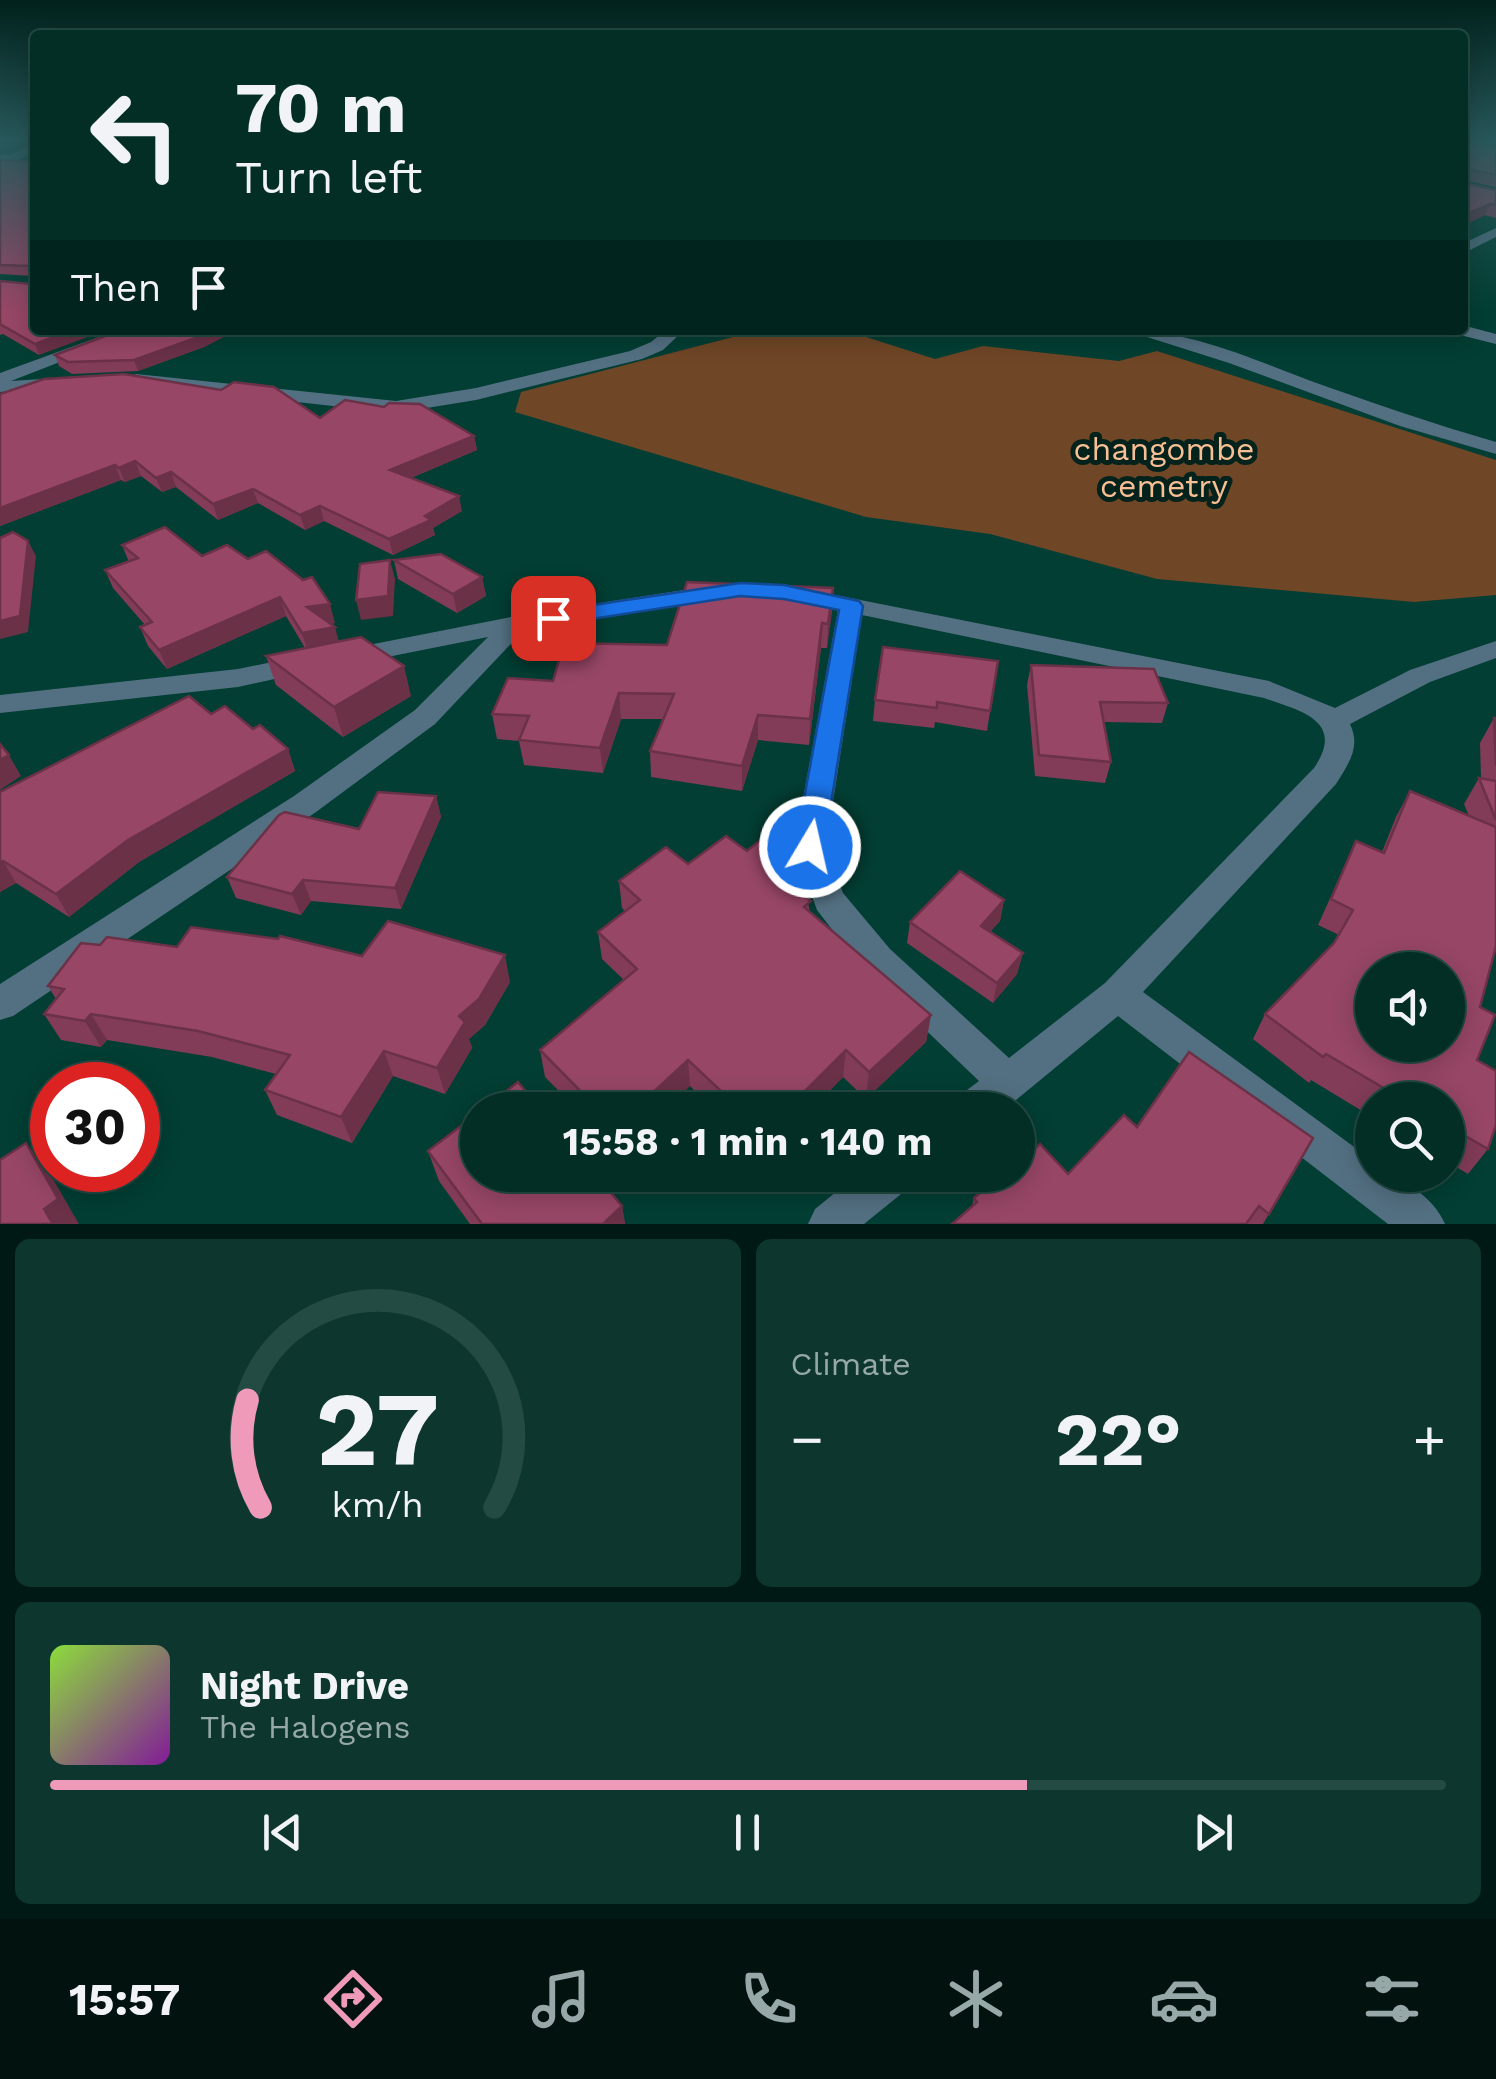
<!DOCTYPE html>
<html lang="en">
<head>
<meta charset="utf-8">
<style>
  :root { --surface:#022e26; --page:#0c362e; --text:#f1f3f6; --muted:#96a8a7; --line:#234a43; --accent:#ef9ab8 }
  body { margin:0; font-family:"Work Sans",sans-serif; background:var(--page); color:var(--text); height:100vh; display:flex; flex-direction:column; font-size:38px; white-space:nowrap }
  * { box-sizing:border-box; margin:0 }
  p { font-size:32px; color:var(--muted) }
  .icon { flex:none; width:55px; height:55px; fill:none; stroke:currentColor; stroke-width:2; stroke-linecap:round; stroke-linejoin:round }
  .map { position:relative; height:1224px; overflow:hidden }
  .panel { display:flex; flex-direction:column; gap:15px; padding:15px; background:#011915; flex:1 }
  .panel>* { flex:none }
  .top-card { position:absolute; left:30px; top:30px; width:1438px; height:305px; border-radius:10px; box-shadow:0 5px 25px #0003,0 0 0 2px var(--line); background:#022e26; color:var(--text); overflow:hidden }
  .tools { position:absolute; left:1355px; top:952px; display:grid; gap:20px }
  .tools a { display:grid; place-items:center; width:110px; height:110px; border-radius:50%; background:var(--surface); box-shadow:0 5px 25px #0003,0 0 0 2px var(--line); font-size:50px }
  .speed { position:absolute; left:30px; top:1062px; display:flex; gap:20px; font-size:50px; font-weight:700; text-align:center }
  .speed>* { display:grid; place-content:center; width:130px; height:130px; border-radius:50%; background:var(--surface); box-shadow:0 5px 25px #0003,0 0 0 2px var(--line); line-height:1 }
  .speed .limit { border:15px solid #d22; background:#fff; color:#111 }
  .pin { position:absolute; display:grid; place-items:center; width:85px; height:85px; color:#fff; margin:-42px; border-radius:20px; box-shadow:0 5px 15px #0006 }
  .me { position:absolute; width:110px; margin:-55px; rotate:9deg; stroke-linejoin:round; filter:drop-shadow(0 0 8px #0008) }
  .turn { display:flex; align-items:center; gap:35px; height:210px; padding:0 40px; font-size:45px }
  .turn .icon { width:130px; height:130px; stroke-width:2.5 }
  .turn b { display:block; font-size:70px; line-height:85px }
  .then { display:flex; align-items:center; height:95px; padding:0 40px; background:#0003; gap:20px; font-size:38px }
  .big { font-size:75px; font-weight:700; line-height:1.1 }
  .panel .widget { flex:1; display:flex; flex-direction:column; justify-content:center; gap:15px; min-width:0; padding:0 35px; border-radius:15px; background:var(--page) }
  .panel .dial { align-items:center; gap:0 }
  .dial svg { height:260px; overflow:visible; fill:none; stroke:var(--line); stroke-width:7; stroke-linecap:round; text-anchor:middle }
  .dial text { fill:var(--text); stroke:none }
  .song { display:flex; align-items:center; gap:30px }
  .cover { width:120px; height:120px; border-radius:15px; background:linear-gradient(135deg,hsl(90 70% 55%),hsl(290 70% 35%)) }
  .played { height:10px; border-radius:5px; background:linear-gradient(90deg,var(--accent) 70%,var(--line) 70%) }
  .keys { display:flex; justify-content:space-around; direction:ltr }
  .heat { display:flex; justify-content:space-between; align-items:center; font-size:55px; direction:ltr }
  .panel .tiles { flex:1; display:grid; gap:15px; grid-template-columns:1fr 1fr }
  .widget:last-child { grid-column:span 2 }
  .trip { position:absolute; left:460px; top:1092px; width:575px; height:100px; border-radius:50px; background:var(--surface); box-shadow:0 5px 25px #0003,0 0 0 2px var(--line); font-weight:700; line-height:100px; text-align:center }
  .menu { display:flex; height:160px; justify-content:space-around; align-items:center; background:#01120f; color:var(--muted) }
  .menu .icon { width:70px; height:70px }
  .menu .active { color:var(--accent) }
  .menu b { font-size:45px; color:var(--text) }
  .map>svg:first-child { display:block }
  .green { fill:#6f4626 }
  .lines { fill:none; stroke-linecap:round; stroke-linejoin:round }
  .minor { fill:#537082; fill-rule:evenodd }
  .wall { fill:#823c58 }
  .shaded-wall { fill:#6a3147 }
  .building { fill:#974666; stroke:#6a3147; stroke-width:2.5; fill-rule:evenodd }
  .route { fill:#1a73e8; stroke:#114b97; stroke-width:2.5 }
  .labels { text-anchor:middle; stroke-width:10; stroke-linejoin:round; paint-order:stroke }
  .park-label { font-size:32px; fill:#f8be94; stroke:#02221b }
</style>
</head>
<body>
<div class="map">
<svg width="1496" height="1224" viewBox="0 0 1496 1224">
  <rect width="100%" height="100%" fill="#023e33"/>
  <path class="green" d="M760,330h84l91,29 48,-13 136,15 38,-10 339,109v135l-82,7 -257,-23 -167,-45 -124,-17 -351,-105 6,-20z"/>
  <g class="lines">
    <g class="minor">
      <path d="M35,144v7l-19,10h-16v-6h10z"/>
      <path d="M1496,228v9l-34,17v-10z"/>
      <path d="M1462,325l34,9v10l-40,-10 -2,-4h8z"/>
      <path d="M118,330h24l-131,51 46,-3 9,5 -3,4 -63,5v-19z"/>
      <path d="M666,330h18l-21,20 -21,9 -166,41 -80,13 -260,-29 -9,-5 9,-5 260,27 80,-13 154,-37 21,-9z"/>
      <path d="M1125,330c63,0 128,29 186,51 62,22 122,43 185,61v12l-96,-28 -171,-63z"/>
      <path d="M716,585l12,7 -3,5 -201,33 -89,94 -119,88 -303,204 -13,4v-36l294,-188 121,-86 73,-73 -141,28 -13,-8 4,-6 178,-35z"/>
      <path d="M800,588l469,93 66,27 75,-38 86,-29v17l-66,24 -80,42c11,23 -1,39 -14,60l-193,208 229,168v15c29,0 62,22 73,49h-57l-270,-208 -114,94h-51l6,-14 20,-15 -115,-110 -47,-61 -23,-63 44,-237 -47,-10 -3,-5zM862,615l402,83c37,13 82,23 50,70l-209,215 -96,75 -119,-109 -47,-56 -17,-46z"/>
      <path d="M302,656l13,9 -4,6 -73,16 -238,26v-18l238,-26z"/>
      <path d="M857,1175h55l-6,15 -42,34h-56l7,-15z"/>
    </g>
  </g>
  <g class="wall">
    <path d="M1462,141h34v46l-33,-7v3l33,7v28l-11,-3 -23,11z"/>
    <path d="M0,160l35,2 4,193 -36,-21 -3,1v-54l31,3 2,-8 -33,-2z"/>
    <path d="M121,330h116l-33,17 -66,24 -66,3 -13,-8 -4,-11z"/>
    <path d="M889,330h37l-17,7z"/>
    <path d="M0,394l320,24 154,18 3,14 -66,28 51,33 -29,17 2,7 -42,20 -69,-34 -19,9 -47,-27 -40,17 -42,-33 -14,5 -21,-16 -16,6 -4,-2 -121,46z"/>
    <path d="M122,545l80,11 46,3 87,64 -5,1 9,17 72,55 -68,41 -67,-52 -10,-29 39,-8 -19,-32 -119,53 -19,-23 -8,-19 5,-2 -32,-37 -8,-18 24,-8z"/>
    <path d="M394,560l88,17 4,19 -29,17 -59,-34z"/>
    <path d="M833,588l-6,60h-6l-12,97 -51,-5 -16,51 -91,-14 -1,-26 13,-32h-42l-18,54 -79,-8 -5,-24 -22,-2 -5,-25 61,-33 114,-36z"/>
    <path d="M998,661l-11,70 -52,-9 -1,6 -61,-7 2,-21z"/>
    <path d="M1031,665l137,38 -6,20 -58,-1 7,40 -6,21 -70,-7 -8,-91z"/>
    <path d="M211,714l42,15 35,20 7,22 -156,91 -70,55 -53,-34 -16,9v-100z"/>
    <path d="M1494,718h2v228l-16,61 -3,53 11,89 -20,25 -20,-12v-62h-76v17l-61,-37 -2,3 -56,-44 12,-25 69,-71 5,-8 -21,-10 38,-84 26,11 14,-35 14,-26 59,25 -5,-12 15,-26h2l-1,-35z"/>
    <path d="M436,796l5,21 -40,92 -90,-8 -10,14 -65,-17 -9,-21 132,-48z"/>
    <path d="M688,864l119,34 3,14 121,103 -5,27 -60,57 -23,-22 -32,33h-97l-24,-24 -25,24h-87l-33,-33 -5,-27 84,-70 -22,-21 -4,-27 27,-21 -3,-3 -3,-27z"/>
    <path d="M1004,900l-4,21 -10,11 33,21 -6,21 -24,29 -86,-60 3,-21z"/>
    <path d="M100,945l262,11 148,26 -25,43 -16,14 3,9 -27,46 -52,-18 -41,67 -75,-28 -12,-25 11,-16 -64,-17 -105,-17 -6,7 -40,-7 -17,-26 12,-15 -8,-13z"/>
    <path d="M1137,1127l176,11 -50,86h-311l20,-18 2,-8 94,-24z"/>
    <path d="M428,1151l194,55 3,18h-155l-31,-43z"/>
  </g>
  <g class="shaded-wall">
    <path d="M1490,204l-5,11 -23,11v-10z"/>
    <path d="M73,330h34l-68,25 -4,-11z"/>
    <path d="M213,330h24l-33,17 -66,24 -4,-11z"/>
    <path d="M910,330h16l-17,7z"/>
    <path d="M474,436l3,14 -83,35 -4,-15z"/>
    <path d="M135,461l6,15 -16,6 -6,-14z"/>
    <path d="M115,465l6,15 -121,46v-18z"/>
    <path d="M171,472l5,15 -14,5 -6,-14z"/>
    <path d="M253,489l5,14 -40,17 -5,-16z"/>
    <path d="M459,496l3,15 -29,17 2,7 -42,20 -4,-16z"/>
    <path d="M320,506l4,15 -19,9 -5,-15z"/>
    <path d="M28,541l8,15 -8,76 -28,7v-18z"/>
    <path d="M390,560l5,19 -2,37 -32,4 -5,-20z"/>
    <path d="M482,577l4,19 -29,17 -4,-19z"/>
    <path d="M833,588l-1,25 -5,35 1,-24z"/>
    <path d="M280,597l6,19 -119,53 -8,-19z"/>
    <path d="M330,604l5,19 -23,3 -5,-19z"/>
    <path d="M822,623l-1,25 -12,97 1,-26z"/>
    <path d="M335,627l5,19 -32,6 -6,-19z"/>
    <path d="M404,666l7,30 -68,41 -9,-30z"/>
    <path d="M619,693l2,26 -18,54 -3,-25z"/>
    <path d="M758,715v25l-16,51v-25z"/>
    <path d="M288,749l7,22 -156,91 -70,55 -13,-23 72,-54z"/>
    <path d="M9,755l12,21 -21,14v-30z"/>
    <path d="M436,796l5,21 -40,92 -6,-21z"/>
    <path d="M3,861l13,22 -16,9v-29z"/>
    <path d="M808,871l-1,26 -16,-12z"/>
    <path d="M303,880l8,21 -10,14 -9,-21z"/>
    <path d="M1004,900l-4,21 -23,25 4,-20z"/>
    <path d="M1023,953l-6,21 -24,29 4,-20z"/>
    <path d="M505,955l5,27 -25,43 -16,14 3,9 -27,46 -8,-26 22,-52z"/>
    <path d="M91,1014l16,26 -6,7 -16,-26z"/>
    <path d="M931,1015l-5,27 -60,57 3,-27z"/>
    <path d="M846,1050l-3,27 -32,33h-25z"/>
    <path d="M384,1051l9,25 -41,67 -11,-26z"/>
    <path d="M688,1060l2,26 -25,24h-31z"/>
    <path d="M26,1143l23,29 30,52h-26l-9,-15z"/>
    <path d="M622,1206l3,18h-22z"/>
  </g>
  <g class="building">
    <path d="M1462,141h34v34l-29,-6 -5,4z"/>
    <path d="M0,160l35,2v168h38l-38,14 -35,-20v-43l31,3 4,-14 -4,-4 -31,-1z"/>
    <path d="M1462,174l1,9 33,7v15l-6,-1 -28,12z"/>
    <path d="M121,330h92l-12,6 -67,24 -66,2 -13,-7z"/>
    <path d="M124,374l97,16 13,-8 40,5 46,31 25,-18 39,7 5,-4 31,1 54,32 -84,34 69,26 -34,20 6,4 -42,19 -69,-33 -20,9 -47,-26 -40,15 -42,-32 -15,6 -21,-17 -16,7 -4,-3 -115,43v-114l44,-15z"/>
    <path d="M165,527l37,29 25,-11 21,14 18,-8 37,29 9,-3 18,27 -23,3 28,20 -33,6 -22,-36 -121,53 -19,-23 12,-5 -47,-52 33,-12 -16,-13z"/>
    <path d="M13,532l15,9 -8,75 -20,5v-83z"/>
    <path d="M441,554l41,23 -29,17 -59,-34z"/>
    <path d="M390,560l-2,36 -32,4 4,-36z"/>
    <path d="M687,582l146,6 -5,36 -6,-1 -12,96 -52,-4 -16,51 -92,-15 24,-57 -55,-1 -19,55 -81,-8 10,-24 -37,-2 16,-36 45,3 11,-38 103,2z"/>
    <path d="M361,637l43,29 -70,41 -68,-51z"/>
    <path d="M883,647l115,14 -8,50 -53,-9v6l-62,-8z"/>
    <path d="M1031,665l123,4 14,34 -68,-1 11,60 -72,-7z"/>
    <path d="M189,696l22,18 14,-8 28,23 7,-4 28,24 -160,91 -72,54 -53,-33 -3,2v-71z"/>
    <path d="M1494,718h2v47z"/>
    <path d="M0,744l9,11 -9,5z"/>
    <path d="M1479,778l17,3v39z"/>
    <path d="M1410,791l86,36v119l-16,61 15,8 -18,45 19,11v54l-8,24 -40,-23v-26h-44l-78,-46 -3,3 -58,-43 69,-71 19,-33 -22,-11 25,-58 28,12zM1372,970h76v75h-76z"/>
    <path d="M378,792l58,4 -41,92 -92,-8 -11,14 -65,-17 52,-62 6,-3 74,17z"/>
    <path d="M726,836l21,15 17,-14 44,34 -17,14 20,16 -7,6 127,108 -62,57 -23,-22 -60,60h-45l-53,-50 -54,50h-35l-59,-60 97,-81 -39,-37 42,-32 -21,-19 47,-34 22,17z"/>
    <path d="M960,871l44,29 -23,26 42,27 -26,30 -87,-61z"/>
    <path d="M388,921l117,34 -26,44 -20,17 6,6 -28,46 -53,-17 -43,66 -76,-27 25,-35 -92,-24 -107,-17 -6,7 -41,-7 20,-25 -16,-3 33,-43 19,2 7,-8 70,10 14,-20 87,12 2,-3 82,20z"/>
    <path d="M1189,1052l124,86 -44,76 -10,-8 -13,18h-294l25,-22 -3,-4 28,-23h16v-12l22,-19 28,30 56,-59 13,12z"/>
    <path d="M518,1082l23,28h-59z"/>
    <path d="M478,1113v62h118l26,31 -19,18h-121l-54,-73z"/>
    <path d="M26,1143l32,56 -14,10 9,15h-53v-64z"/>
  </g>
  <linearGradient id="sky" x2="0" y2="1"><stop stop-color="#01221c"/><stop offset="0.45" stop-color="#28585b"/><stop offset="1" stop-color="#28585b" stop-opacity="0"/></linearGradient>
  <rect width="1496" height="312" fill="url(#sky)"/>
  <path class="route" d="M740,583l44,2 75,16 4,5 -39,241 -4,8 -10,3 -11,-3 -4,-8 44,-237 -55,-11 -44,-3 -187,29 -11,-7 11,-7z"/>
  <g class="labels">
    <g class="park-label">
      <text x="1164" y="460">changombe<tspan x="1164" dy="37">cemetry</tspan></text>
    </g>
  </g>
</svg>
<div class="tools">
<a><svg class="icon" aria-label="sound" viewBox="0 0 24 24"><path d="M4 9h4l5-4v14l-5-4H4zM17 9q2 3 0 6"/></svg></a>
<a><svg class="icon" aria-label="search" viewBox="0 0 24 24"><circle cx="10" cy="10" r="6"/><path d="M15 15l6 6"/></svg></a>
</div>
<div class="speed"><div class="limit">30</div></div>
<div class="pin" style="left:553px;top:618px;background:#d93025"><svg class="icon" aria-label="arrive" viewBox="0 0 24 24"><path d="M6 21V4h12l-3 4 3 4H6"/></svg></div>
<svg class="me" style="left:810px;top:847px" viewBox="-20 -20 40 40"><circle r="17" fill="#1a73e8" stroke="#fff" stroke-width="3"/><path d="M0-11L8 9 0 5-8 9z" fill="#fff"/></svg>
<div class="trip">15:58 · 1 min · 140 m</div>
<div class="top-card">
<div class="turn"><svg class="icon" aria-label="left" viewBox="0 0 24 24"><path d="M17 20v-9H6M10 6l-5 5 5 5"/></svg><div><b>70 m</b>Turn left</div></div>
<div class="then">Then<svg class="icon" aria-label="arrive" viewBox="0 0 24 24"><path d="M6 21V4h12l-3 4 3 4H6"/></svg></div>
</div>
</div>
<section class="panel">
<div class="tiles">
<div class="widget dial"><svg viewBox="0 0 100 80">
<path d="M14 69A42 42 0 1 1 86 69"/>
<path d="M14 69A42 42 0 0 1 10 36" stroke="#ef9ab8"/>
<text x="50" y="56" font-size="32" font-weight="700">27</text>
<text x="50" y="72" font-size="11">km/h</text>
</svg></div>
<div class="widget"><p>Climate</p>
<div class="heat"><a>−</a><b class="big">22°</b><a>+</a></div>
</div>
<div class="widget">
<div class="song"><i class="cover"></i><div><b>Night Drive</b><p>The Halogens</p></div></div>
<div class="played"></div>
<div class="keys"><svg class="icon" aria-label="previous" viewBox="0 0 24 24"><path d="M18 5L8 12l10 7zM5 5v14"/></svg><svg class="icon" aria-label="pause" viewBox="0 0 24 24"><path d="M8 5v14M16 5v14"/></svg><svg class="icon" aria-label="next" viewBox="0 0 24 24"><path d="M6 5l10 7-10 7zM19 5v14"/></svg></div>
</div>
</div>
</section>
<nav class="menu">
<b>15:57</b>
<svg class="icon active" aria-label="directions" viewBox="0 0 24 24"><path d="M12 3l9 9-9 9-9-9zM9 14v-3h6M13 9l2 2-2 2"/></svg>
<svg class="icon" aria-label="music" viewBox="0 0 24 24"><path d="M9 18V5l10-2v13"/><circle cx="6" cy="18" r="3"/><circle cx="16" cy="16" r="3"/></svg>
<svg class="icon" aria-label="phone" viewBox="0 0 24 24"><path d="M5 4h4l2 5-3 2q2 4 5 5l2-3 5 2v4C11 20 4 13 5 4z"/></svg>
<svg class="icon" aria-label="climate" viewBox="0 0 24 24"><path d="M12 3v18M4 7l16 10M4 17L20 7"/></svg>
<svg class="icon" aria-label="car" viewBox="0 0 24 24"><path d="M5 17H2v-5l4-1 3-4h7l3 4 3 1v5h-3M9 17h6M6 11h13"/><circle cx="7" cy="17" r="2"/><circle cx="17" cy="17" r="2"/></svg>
<svg class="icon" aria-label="filters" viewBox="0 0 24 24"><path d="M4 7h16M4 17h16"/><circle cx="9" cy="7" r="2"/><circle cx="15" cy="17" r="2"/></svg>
</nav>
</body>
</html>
